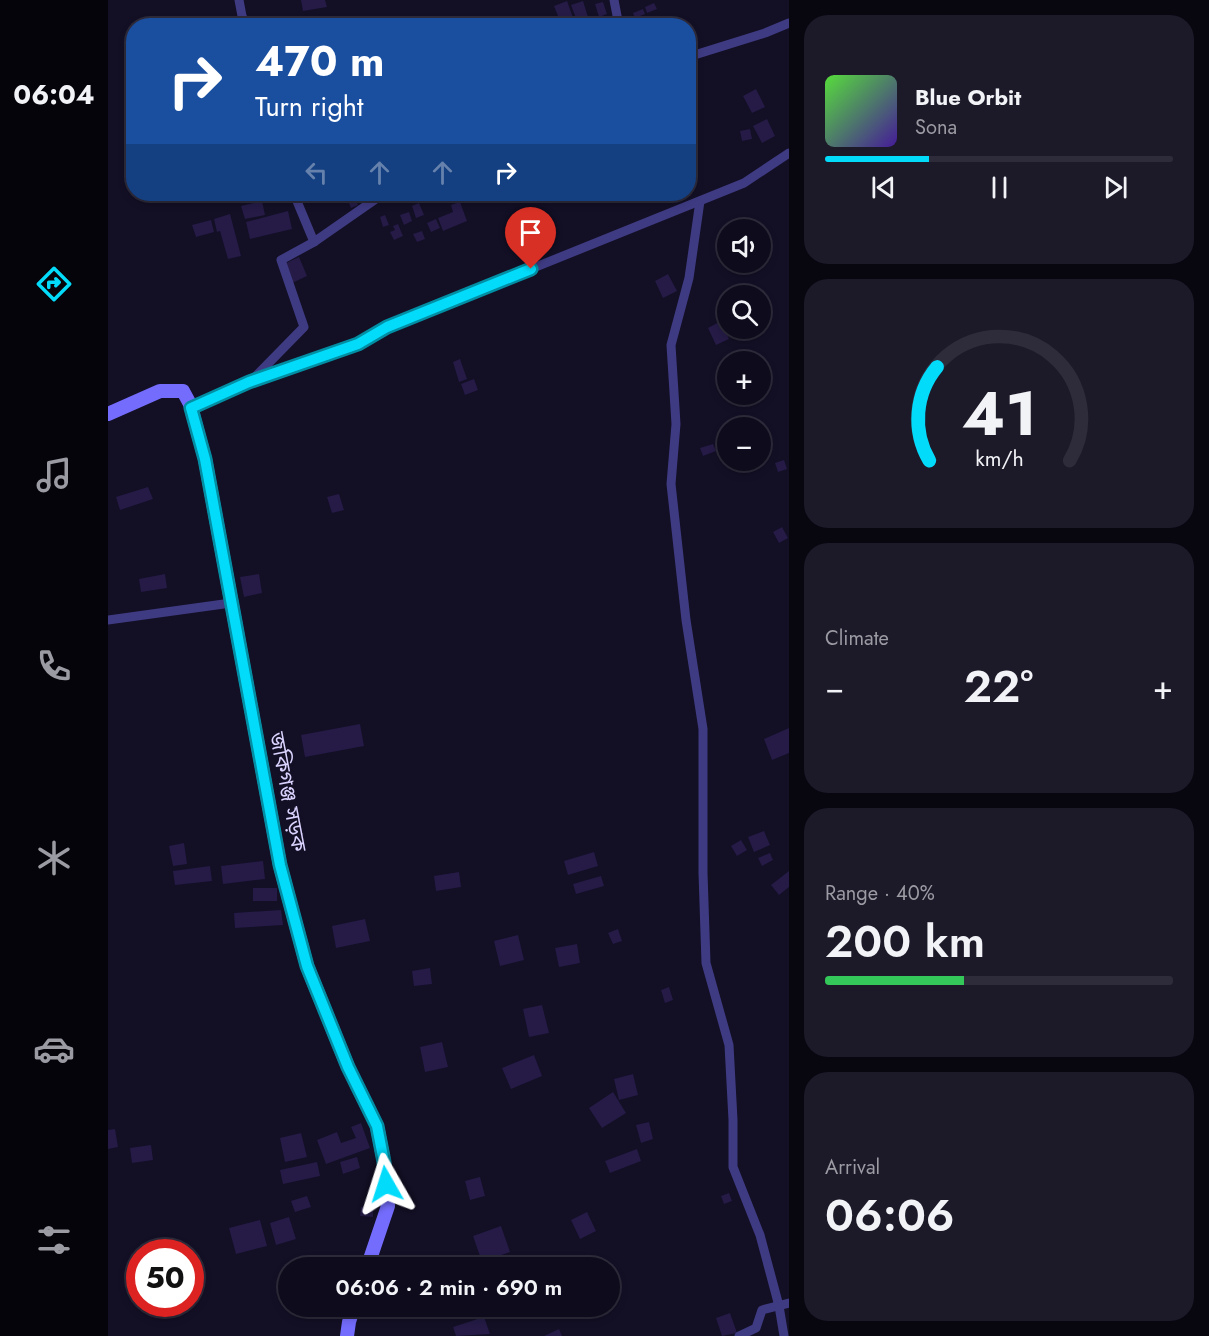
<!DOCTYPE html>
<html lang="en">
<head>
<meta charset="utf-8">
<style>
  :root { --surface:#0e0b1c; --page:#1c1929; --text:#f1f3f6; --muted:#9b9ba3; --line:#2e2b3b; --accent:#03dbfb }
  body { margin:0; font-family:Jost,"Noto Sans Bengali",sans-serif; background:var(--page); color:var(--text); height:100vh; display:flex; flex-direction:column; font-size:22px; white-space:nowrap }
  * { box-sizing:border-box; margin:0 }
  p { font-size:20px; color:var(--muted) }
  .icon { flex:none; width:33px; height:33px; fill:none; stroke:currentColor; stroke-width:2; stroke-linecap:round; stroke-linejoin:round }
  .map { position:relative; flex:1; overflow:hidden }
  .panel { display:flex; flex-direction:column; gap:15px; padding:15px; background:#08060f; width:420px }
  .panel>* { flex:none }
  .top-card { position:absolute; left:18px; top:18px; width:570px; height:183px; border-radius:24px; box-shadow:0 3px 9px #0003,0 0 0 2px var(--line); background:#1a4fa0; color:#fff; overflow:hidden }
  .controls { position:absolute; left:609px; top:219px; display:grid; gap:12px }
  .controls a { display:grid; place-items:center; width:54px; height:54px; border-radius:50%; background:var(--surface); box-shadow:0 3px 9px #0003,0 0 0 2px var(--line); font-size:30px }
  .speed { position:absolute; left:18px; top:1239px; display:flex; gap:12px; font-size:30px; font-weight:700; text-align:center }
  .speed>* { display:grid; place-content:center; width:78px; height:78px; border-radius:50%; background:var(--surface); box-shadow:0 3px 9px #0003,0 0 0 2px var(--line); line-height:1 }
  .speed .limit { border:9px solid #d22; background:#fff; color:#111 }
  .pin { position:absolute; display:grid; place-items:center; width:51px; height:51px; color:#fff; margin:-62px -26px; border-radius:50% 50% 50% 0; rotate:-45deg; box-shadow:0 0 6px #0007 }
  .pin .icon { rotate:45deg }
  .me { position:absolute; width:66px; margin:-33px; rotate:354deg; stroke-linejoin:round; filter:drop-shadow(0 0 4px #0008) }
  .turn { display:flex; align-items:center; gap:21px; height:126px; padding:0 30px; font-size:27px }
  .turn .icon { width:78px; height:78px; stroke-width:2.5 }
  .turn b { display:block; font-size:42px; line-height:51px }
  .lanes { display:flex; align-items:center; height:57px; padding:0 30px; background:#0003; justify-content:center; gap:30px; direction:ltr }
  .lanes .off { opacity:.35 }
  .big { font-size:45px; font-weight:600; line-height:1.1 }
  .panel .tile { flex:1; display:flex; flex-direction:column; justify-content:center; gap:9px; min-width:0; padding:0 21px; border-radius:24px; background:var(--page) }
  .panel .dial { align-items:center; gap:0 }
  .dial svg { height:156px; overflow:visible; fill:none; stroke:var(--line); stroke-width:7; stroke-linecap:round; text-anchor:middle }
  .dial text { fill:var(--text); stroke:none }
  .song { display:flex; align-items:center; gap:18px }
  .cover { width:72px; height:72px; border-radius:9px; background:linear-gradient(135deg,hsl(110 70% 55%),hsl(260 70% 35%)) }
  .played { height:6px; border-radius:3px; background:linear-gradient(90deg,var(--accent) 30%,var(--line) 30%) }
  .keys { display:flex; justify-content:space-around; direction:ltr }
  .heat { display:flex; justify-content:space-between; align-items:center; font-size:33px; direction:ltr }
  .charge { height:9px; border-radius:4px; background:linear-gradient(90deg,#34c759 40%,var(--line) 0) }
  .trip { position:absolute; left:170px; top:1257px; width:342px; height:60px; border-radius:30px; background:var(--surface); box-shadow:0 3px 9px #0003,0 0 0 2px var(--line); font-weight:600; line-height:60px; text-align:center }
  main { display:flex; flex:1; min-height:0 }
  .tabs { display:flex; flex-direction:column; width:108px; justify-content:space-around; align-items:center; background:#06040b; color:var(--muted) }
  .tabs .icon { width:42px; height:42px }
  .tabs .on { color:var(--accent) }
  .tabs b { font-size:27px; color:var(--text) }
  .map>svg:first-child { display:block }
  .building { fill:#251b46 }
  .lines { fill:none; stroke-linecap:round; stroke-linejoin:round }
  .minor { stroke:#3f3b83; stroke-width:9 }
  .secondary { stroke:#746cfd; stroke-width:14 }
  .route-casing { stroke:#028ea3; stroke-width:15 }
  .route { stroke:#03dbfb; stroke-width:10 }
  .labels { text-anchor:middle; stroke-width:6; stroke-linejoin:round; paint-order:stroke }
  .street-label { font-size:21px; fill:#dad3fe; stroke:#130f25 }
</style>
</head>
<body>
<main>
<nav class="tabs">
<b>06:04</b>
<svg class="icon on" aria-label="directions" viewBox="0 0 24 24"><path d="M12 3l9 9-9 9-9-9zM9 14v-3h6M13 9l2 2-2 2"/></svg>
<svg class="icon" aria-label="music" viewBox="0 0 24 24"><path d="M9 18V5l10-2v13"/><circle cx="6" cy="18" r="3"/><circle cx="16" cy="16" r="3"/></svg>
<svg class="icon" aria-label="phone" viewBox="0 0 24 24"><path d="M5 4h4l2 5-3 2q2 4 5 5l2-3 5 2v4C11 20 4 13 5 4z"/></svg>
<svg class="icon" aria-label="climate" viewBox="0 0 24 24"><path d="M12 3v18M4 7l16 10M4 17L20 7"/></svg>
<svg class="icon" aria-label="car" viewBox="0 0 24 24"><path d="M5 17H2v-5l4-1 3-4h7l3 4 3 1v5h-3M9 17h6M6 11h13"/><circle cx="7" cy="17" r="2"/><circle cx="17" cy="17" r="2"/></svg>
<svg class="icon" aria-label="filters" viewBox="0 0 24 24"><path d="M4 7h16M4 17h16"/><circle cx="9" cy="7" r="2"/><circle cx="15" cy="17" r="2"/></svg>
</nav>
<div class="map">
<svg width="681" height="1336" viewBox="0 0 681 1336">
  <rect width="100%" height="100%" fill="#130f25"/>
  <g class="building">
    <path d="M193,0h24l2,7 -24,4z"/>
    <path d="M459,1l9,25h-14l-8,-20z"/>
    <path d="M475,1l5,16 -11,4 -6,-16z"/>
    <path d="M495,2l4,12 -8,3 -4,-13z"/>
    <path d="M546,3l3,6 -10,4 -2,-6z"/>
    <path d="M535,9l2,5 -10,4 -2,-5z"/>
    <path d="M648,89l9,18 -13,6 -9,-17z"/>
    <path d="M659,119l8,17 -13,7 -9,-17z"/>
    <path d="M642,129l2,10 -10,2 -2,-10z"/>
    <path d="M138,194h15v3l-13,3z"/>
    <path d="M312,194h13l2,5 -11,4z"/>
    <path d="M246,195l4,10 -7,3 -4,-10z"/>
    <path d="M154,201l3,14 -20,4 -4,-13z"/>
    <path d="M352,202l7,19 -24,10 -5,-13 15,-6 -2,-7z"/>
    <path d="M311,203l5,12 -8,3 -4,-12z"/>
    <path d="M180,211l4,18 -42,10 -4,-17z"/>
    <path d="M301,212l3,9 -8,4 -4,-10z"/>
    <path d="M122,214l11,42 -13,3 -8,-28 -3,1 -3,-13z"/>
    <path d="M277,215l4,10 -6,2 -3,-10z"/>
    <path d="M328,219l4,9 -9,4 -4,-9z"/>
    <path d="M103,220l3,12 -18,5 -4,-12z"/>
    <path d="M290,224l5,12 -9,4 -4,-8 5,-2 -2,-4z"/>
    <path d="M314,231l3,8 -8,3 -4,-8z"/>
    <path d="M191,257l8,19 -15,7 -8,-19z"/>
    <path d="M560,274l9,17 -14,7 -8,-17z"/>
    <path d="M613,321l8,18 -13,6 -8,-17z"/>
    <path d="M352,359l7,20 -8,3 -6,-20z"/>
    <path d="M366,379l4,11 -13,5 -4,-11z"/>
    <path d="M605,444l3,7 -13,5 -3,-8z"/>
    <path d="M676,460l3,9 -9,3 -3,-9z"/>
    <path d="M40,487l5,12 -33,11 -4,-13z"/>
    <path d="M231,494l5,16 -12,3 -5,-16z"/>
    <path d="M674,527l6,11 -9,5 -6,-11z"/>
    <path d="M57,574l2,14 -26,4 -2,-13z"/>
    <path d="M151,574l3,19 -18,4 -4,-20z"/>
    <path d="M252,724l4,22 -59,11 -4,-22z"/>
    <path d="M681,728v25l-17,7 -8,-21z"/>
    <path d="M656,831l6,14 -16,7 -6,-15z"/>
    <path d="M633,840l6,10 -10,6 -6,-10z"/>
    <path d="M76,843l3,21 -14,2 -4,-20z"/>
    <path d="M486,852l4,14 -30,9 -4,-14z"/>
    <path d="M662,853l3,7 -11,6 -4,-8z"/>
    <path d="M155,861l2,18 -42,5 -2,-18z"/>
    <path d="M102,866l2,15 -37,4 -2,-14z"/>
    <path d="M681,871v16l-10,8 -8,-10z"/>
    <path d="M351,872l2,15 -25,4 -2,-15z"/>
    <path d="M493,876l3,10 -28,8 -3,-10z"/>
    <rect x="145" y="888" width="24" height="13"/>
    <path d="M173,910l2,15 -48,3 -1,-15z"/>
    <path d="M257,919l5,22 -34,7 -4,-22z"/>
    <path d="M510,929l4,12 -9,3 -5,-11z"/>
    <path d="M410,935l6,25 -24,6 -6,-25z"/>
    <path d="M469,944l3,19 -21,4 -4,-19z"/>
    <path d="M322,968l2,16 -18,2 -2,-15z"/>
    <path d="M561,987l4,13 -8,3 -4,-13z"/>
    <path d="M434,1005l7,28 -20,4 -6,-28z"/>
    <path d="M334,1042l6,25 -23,5 -5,-25z"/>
    <path d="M426,1055l8,21 -31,13 -9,-21z"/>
    <path d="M525,1074l5,21 -19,5 -5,-21z"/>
    <path d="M505,1092l13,21 -24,15 -13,-20z"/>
    <path d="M541,1122l4,17 -12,4 -5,-18z"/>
    <path d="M253,1123l9,25 -44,16 -9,-24 20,-8 4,11 15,-5 -5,-11z"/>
    <path d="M7,1129l3,18 -10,2v-19z"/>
    <path d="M193,1133l6,24 -22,5 -5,-24z"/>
    <path d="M43,1145l2,15 -21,3 -2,-15z"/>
    <path d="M529,1149l4,12 -31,12 -5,-12z"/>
    <path d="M249,1157l3,11 -17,6 -3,-12z"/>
    <path d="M209,1162l3,14 -37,8 -3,-14z"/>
    <path d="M372,1177l5,19 -15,4 -5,-19z"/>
    <path d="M264,1188l7,4 -5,11 -7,-4z"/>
    <path d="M621,1193l3,8 -8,3 -3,-8z"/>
    <path d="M199,1196l4,11 -16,5 -4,-11z"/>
    <path d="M253,1207l12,1v9l-13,-1z"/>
    <path d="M479,1212l9,19 -16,8 -9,-19z"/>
    <path d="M181,1217l7,22 -20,6 -6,-22z"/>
    <path d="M152,1220l7,26 -31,8 -7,-26z"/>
    <path d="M393,1226l9,26 -28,10 -9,-26z"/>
    <path d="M389,1306h31v1l-28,9z"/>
    <path d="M622,1313l7,20 -15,3 -6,-18z"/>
    <path d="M376,1317l6,17 -34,2 -3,-9z"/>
    <path d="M451,1329l3,7h-18z"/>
  </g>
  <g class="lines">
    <g class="minor">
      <path d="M131,0l3,16 5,10"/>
      <path d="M506,0l5,26"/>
      <path d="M580,57l77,-24 24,-10"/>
      <path d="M592,201l-11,77 -18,67 5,79 -5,60 15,136 17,109v144l3,90 23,82 4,75v47l27,68 19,71 5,30"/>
      <path d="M206,242l69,-48"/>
      <path d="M147,377l49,-50 -23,-67 33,-18 -20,-48"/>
      <path d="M83,408l58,-26 109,-38 29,-17 357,-144 45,-30"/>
      <path d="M0,620l123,-17"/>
      <path d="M631,1336l17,-8 6,-18 27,-7"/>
    </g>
    <g class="secondary">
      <path d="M0,414l52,-23h23l7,13 15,55 75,406 27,101 41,101 29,59 7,36 4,44 -21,62"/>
      <path d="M239,1336l2,-14 5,-16"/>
    </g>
  </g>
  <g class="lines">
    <defs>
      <path id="route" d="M278,1184l-2,-22 -7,-36 -29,-59 -41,-101 -27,-101 -75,-406 -14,-51 58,-26 109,-38 29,-17 144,-58"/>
    </defs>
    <use href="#route" class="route-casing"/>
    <use href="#route" class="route"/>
  </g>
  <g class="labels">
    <g class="street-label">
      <text transform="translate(180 792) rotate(79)" y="7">জকিগঞ্জ সড়ক</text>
    </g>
  </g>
</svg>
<div class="controls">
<a><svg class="icon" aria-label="sound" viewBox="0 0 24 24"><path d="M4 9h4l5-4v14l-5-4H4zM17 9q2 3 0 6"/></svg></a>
<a><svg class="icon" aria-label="search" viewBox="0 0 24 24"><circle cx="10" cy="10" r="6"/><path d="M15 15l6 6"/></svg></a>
<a>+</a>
<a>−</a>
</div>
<div class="speed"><div class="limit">50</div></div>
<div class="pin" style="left:423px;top:269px;background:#d93025"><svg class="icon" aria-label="arrive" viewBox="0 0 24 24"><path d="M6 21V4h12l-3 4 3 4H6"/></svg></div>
<svg class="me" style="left:278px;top:1184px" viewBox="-20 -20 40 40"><path d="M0-17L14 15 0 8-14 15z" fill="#03dbfb" stroke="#fff" stroke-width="4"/></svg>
<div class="trip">06:06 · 2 min · 690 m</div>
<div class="top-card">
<div class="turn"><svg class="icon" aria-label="right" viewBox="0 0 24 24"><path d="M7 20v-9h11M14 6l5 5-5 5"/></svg><div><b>470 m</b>Turn right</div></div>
<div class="lanes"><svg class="icon off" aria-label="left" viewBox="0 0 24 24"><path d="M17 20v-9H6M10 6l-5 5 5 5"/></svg><svg class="icon off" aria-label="ahead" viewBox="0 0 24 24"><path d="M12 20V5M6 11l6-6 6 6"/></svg><svg class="icon off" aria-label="ahead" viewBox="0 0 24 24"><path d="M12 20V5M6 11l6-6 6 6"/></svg><svg class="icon" aria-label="right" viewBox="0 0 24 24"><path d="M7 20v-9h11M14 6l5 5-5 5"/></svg></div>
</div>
</div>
<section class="panel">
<div class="tile">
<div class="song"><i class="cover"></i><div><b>Blue Orbit</b><p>Sona</p></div></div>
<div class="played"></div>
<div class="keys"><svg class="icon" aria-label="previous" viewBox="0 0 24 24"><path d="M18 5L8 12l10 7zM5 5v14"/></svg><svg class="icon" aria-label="pause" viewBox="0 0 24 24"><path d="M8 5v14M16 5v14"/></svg><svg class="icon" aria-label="next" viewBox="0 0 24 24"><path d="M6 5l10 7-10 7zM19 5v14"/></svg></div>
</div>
<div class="tile dial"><svg viewBox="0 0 100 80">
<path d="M14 69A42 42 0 1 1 86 69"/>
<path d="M14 69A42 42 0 0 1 18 21" stroke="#03dbfb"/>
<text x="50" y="56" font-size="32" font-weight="700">41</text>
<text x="50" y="72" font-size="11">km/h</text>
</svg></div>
<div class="tile"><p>Climate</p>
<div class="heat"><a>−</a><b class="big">22°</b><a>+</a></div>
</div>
<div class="tile"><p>Range · 40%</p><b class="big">200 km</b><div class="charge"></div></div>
<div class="tile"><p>Arrival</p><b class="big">06:06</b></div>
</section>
</main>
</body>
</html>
